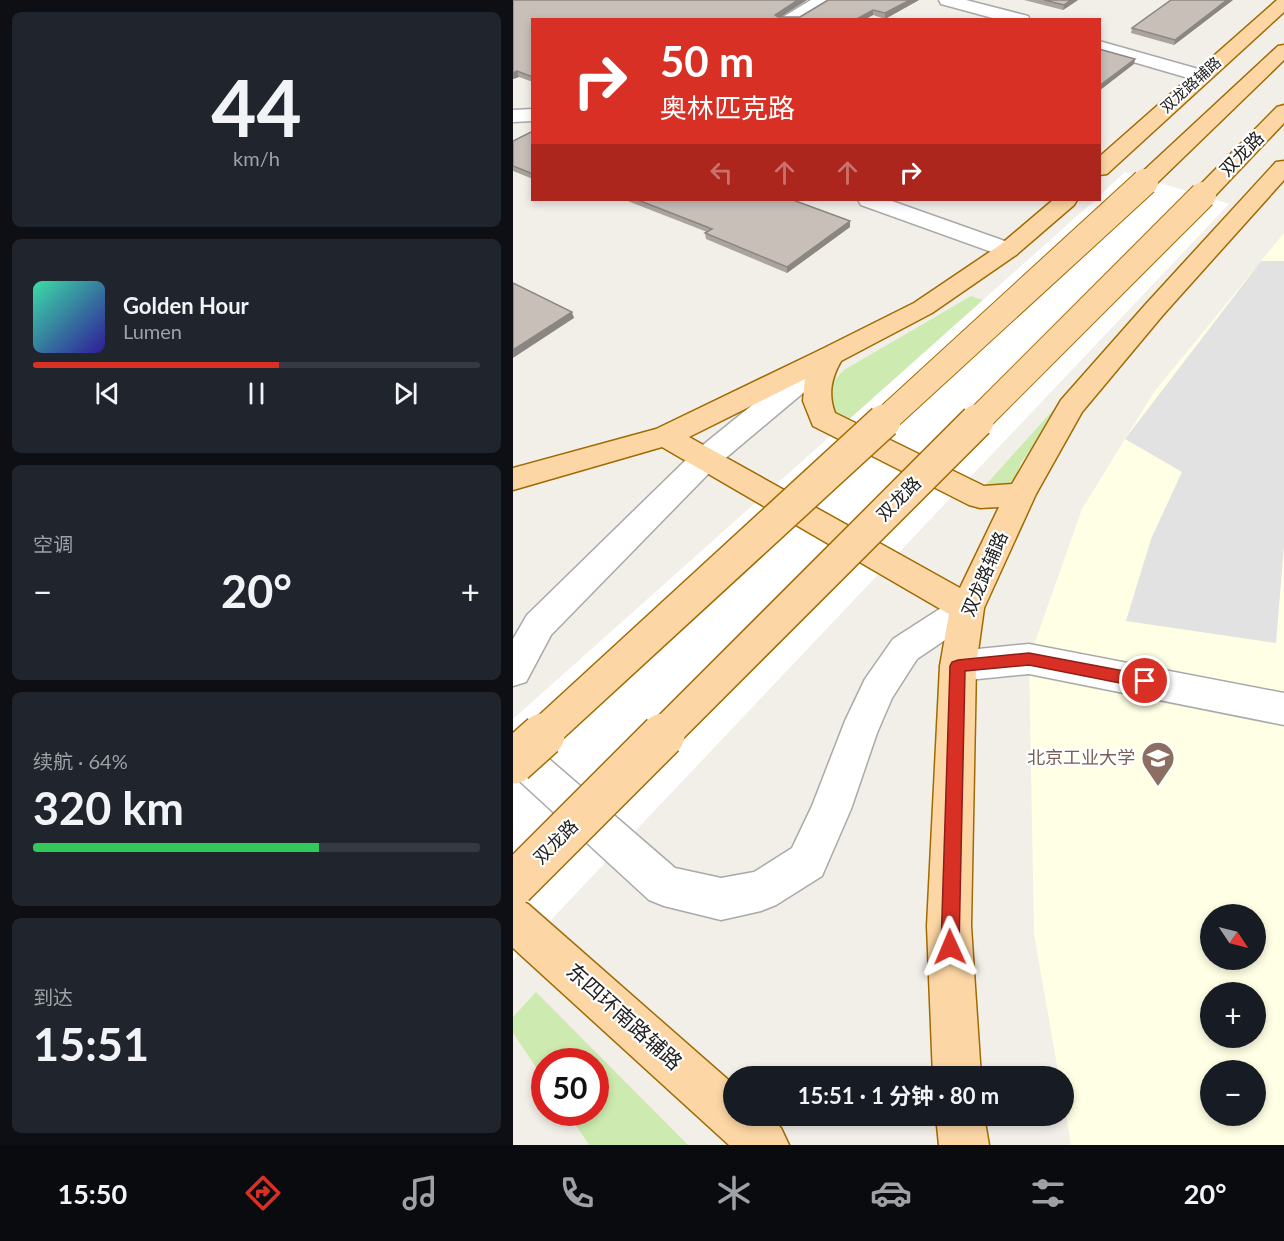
<!DOCTYPE html>
<html lang="zh">
<head>
<meta charset="utf-8">
<style>
  :root { --surface:#171b24; --page:#20242c; --text:#f1f3f6; --muted:#9ea1a6; --line:#363941; --accent:#d93025 }
  body { margin:0; font-family:Lato,"Noto Sans SC",sans-serif; background:var(--page); color:var(--text); height:100vh; display:flex; flex-direction:column; font-size:22px; white-space:nowrap }
  * { box-sizing:border-box; margin:0 }
  p { font-size:20px; color:var(--muted) }
  .icon { flex:none; width:33px; height:33px; fill:none; stroke:currentColor; stroke-width:2; stroke-linecap:round; stroke-linejoin:round }
  .map { position:relative; flex:1; overflow:hidden }
  .panel { display:flex; flex-direction:column; gap:12px; padding:12px; background:#0d0f14; width:513px }
  .panel>* { flex:none }
  .hud { position:absolute; left:18px; top:18px; width:570px; height:183px; border-radius:0px; box-shadow:0 3px 9px #0003; background:#d93025; color:#fff; overflow:hidden }
  .needle { width:39px; rotate:125deg }
  .tools { position:absolute; left:687px; top:904px; display:grid; gap:12px }
  .tools a { display:grid; place-items:center; width:66px; height:66px; border-radius:50%; background:var(--surface); box-shadow:0 3px 9px #0003; font-size:30px }
  .speed { position:absolute; left:18px; top:1048px; display:flex; gap:12px; font-size:30px; font-weight:700; text-align:center }
  .speed>* { display:grid; place-content:center; width:78px; height:78px; border-radius:50%; background:var(--surface); box-shadow:0 3px 9px #0003; line-height:1 }
  .speed .limit { border:9px solid #d22; background:#fff; color:#111 }
  .pin { position:absolute; display:grid; place-items:center; width:51px; height:51px; color:#fff; margin:-26px; border:3px solid #fff; border-radius:50%; box-shadow:0 2px 6px #0007 }
  .me { position:absolute; width:66px; margin:-33px; rotate:359deg; stroke-linejoin:round; filter:drop-shadow(0 0 4px #0008) }
  .turn { display:flex; align-items:center; gap:21px; height:126px; padding:0 30px; font-size:27px }
  .turn .icon { width:78px; height:78px; stroke-width:2.5 }
  .turn b { display:block; font-size:42px; line-height:51px }
  .lanes { display:flex; align-items:center; height:57px; padding:0 30px; background:#0003; justify-content:center; gap:30px; direction:ltr }
  .lanes .off { opacity:.35 }
  .big { font-size:45px; font-weight:700; line-height:1.1 }
  .panel .widget { flex:1; display:flex; flex-direction:column; justify-content:center; gap:9px; min-width:0; padding:0 21px; border-radius:9px; background:var(--page) }
  .panel .dial { align-items:center; gap:0 }
  .dial b { font-size:78px; line-height:1 }
  .song { display:flex; align-items:center; gap:18px }
  .cover { width:72px; height:72px; border-radius:9px; background:linear-gradient(135deg,hsl(160 70% 55%),hsl(250 70% 35%)) }
  .played { height:6px; border-radius:3px; background:linear-gradient(90deg,var(--accent) 55%,var(--line) 55%) }
  .keys { display:flex; justify-content:space-around; direction:ltr }
  .heat { display:flex; justify-content:space-between; align-items:center; font-size:33px; direction:ltr }
  .charge { height:9px; border-radius:4px; background:linear-gradient(90deg,#34c759 64%,var(--line) 0) }
  .trip { position:absolute; left:210px; top:1066px; width:351px; height:60px; border-radius:30px; background:var(--surface); box-shadow:0 3px 9px #0003; font-weight:700; line-height:60px; text-align:center }
  .dock { display:flex; height:96px; justify-content:space-around; align-items:center; background:#090b0e; color:var(--muted) }
  .dock .icon { width:42px; height:42px }
  .dock .on { color:var(--accent) }
  .dock b { font-size:27px; color:var(--text) }
  main { display:flex; flex:1; min-height:0 }
  .map>svg:first-child { display:block }
  .education { fill:#ffffe5; fill-rule:evenodd }
  .grass { fill:#cdebb0 }
  .parking { fill:#e2e2e2 }
  .pier { fill:#fff }
  .lines { fill:none; stroke-linecap:round; stroke-linejoin:round }
  .minor-casing { stroke:#a9a9a9; stroke-width:3 }
  .major-casing { stroke:#a06b00; stroke-width:3 }
  .minor { fill:#fff; fill-rule:evenodd }
  .major { fill:#fcd6a4; fill-rule:evenodd }
  .major-bridge-far3-casing { stroke:#a06b00; stroke-width:21; stroke-linecap:butt }
  .major-bridge-far2-casing { stroke:#a06b00; stroke-width:28; stroke-linecap:butt }
  .major-bridge-far1-casing { stroke:#a06b00; stroke-width:36; stroke-linecap:butt }
  .major-bridge-casing { stroke:#a06b00; stroke-width:46; stroke-linecap:butt }
  .major-bridge-far3 { stroke:#fcd6a4; stroke-width:20 }
  .major-bridge-far2 { stroke:#fcd6a4; stroke-width:26 }
  .major-bridge-far1 { stroke:#fcd6a4; stroke-width:33 }
  .major-bridge { stroke:#fcd6a4; stroke-width:43 }
  .wall { fill:#aba49e }
  .shaded-wall { fill:#8b8681 }
  .building { fill:#c7bfb8; stroke:#8b8681; stroke-width:1.5 }
  .route { fill:#d93025; stroke:#8d1f18; stroke-width:1.5 }
  .labels { text-anchor:middle; stroke-width:4.5; stroke-linejoin:round; paint-order:stroke }
  .far-street-label { font-size:15px; fill:#222; stroke:#fff }
  .street-label { font-size:18px; fill:#222; stroke:#fff }
  .education-label { font-size:18px; fill:#785e54; stroke:#fff; text-anchor:end }
  .near-street-label { font-size:21px; fill:#222; stroke:#fff }
</style>
</head>
<body>
<main>
<section class="panel">
<div class="widget dial"><b>44</b><p>km/h</p></div>
<div class="widget">
<div class="song"><i class="cover"></i><div><b>Golden Hour</b><p>Lumen</p></div></div>
<div class="played"></div>
<div class="keys"><svg class="icon" aria-label="previous" viewBox="0 0 24 24"><path d="M18 5L8 12l10 7zM5 5v14"/></svg><svg class="icon" aria-label="pause" viewBox="0 0 24 24"><path d="M8 5v14M16 5v14"/></svg><svg class="icon" aria-label="next" viewBox="0 0 24 24"><path d="M6 5l10 7-10 7zM19 5v14"/></svg></div>
</div>
<div class="widget"><p>空调</p>
<div class="heat"><a>−</a><b class="big">20°</b><a>+</a></div>
</div>
<div class="widget"><p>续航 · 64%</p><b class="big">320 km</b><div class="charge"></div></div>
<div class="widget"><p>到达</p><b class="big">15:51</b></div>
</section>
<div class="map">
<svg width="771" height="1145" viewBox="0 0 771 1145">
  <rect width="100%" height="100%" fill="#f2efe9"/>
  <path class="education" d="M771,233v912h-213l-7,-44 -1,-24h-4l-25,-143 -5,-275 53,-150 72,-117zM698,915h44v45h-44zM698,993h44v45h-44zM698,1071h44v45h-44z"/>
  <g class="grass">
    <path d="M458,296l17,6 -132,126 -20,-9c-7,-27 -13,-28 8,-49z"/>
    <path d="M569,378l-61,85 -9,21 -5,3 -24,1z"/>
    <path d="M23,992l152,153h-99l-21,-32h27v-51h-50l-1,17 -31,-46v-16z"/>
  </g>
  <path class="parking" d="M748,261h23v285l-8,97 -150,-22 25,-82 31,-67 -57,-33z"/>
  <path class="pier" d="M612,172l104,32 -716,756v-241l582,-519h4l1,-5z"/>
  <g class="lines">
    <defs>
      <g id="minor">
        <path d="M298,0h21l-32,20h-22z"/>
        <path d="M426,0h27l62,16 2,4h-30l-59,-16z"/>
        <path d="M586,41l110,31 2,4 -2,4 -7,2 -103,-30z"/>
        <path d="M20,109v12l-20,1v-12z"/>
        <path d="M345,200h31l127,45 4,5 -4,5 -8,2 -8,-2 -139,-50z"/>
        <path d="M317,348l10,2 3,6 -3,6 -125,105 -164,168 -25,47 -13,4v-47l14,-24 166,-162 127,-103z"/>
        <path d="M454,595l12,4 5,9 -5,9 -62,42 -25,39 -15,35 -26,76 -29,67 -46,29 -15,6 -40,9 -57,-14 -15,-6 -136,-125v-41l13,5 149,129 46,10 33,-6 38,-24 20,-42 33,-85 20,-42 28,-40 62,-40z"/>
        <path d="M516,644l255,49v32l-255,-51 -71,7 -13,-5 -5,-10 5,-10 13,-5z"/>
      </g>
      <g id="major">
        <path d="M764,0h7v12l-177,162 -8,1v-18z"/>
        <path d="M771,45v15l-128,124 -8,2 -8,-2 -3,-5 3,-5 138,-128z"/>
        <path d="M771,105v18l-73,77 -8,2 -8,-2 -3,-5 3,-5 82,-83z"/>
        <path d="M771,161v19l-121,135 -81,97 -46,82 -52,114 -8,58 -5,260 10,151h-48l-6,-151 13,-260 9,-52 -287,-167 -149,43v-22l143,-39 164,-79 94,-47 86,-58 53,-45h24l-3,5 -58,50 -84,58 -91,48c-10,18 -13,33 -6,52l149,73 28,-2 49,-84 84,-95 131,-143zM292,379l-2,22 10,25 156,79 11,3 19,-1 -39,81 -271,-151z"/>
        <path d="M0,898l15,6 205,180v32h36l12,12 8,17h-60l-216,-197z"/>
        <path d="M423,1116h48l5,29h-50z"/>
      </g>
    </defs>
    <use href="#minor" class="minor-casing"/>
    <use href="#major" class="major-casing"/>
    <use href="#minor" class="minor"/>
    <use href="#major" class="major"/>
    <defs>
      <path id="major-bridge-far3" d="M630,184l5,-5"/>
      <g id="major-bridge-far2">
        <path d="M369,423l263,-241"/>
        <path d="M462,423l228,-228"/>
      </g>
      <g id="major-bridge-far1">
        <path d="M28,736l343,-315"/>
        <path d="M149,736l315,-315"/>
      </g>
      <g id="major-bridge">
        <path d="M0,762l30,-27"/>
        <path d="M0,885l150,-150"/>
      </g>
    </defs>
    <use href="#major-bridge-far3" class="major-bridge-far3-casing"/>
    <use href="#major-bridge-far2" class="major-bridge-far2-casing"/>
    <use href="#major-bridge-far1" class="major-bridge-far1-casing"/>
    <use href="#major-bridge" class="major-bridge-casing"/>
    <use href="#major-bridge-far3" class="major-bridge-far3"/>
    <use href="#major-bridge-far2" class="major-bridge-far2"/>
    <use href="#major-bridge-far1" class="major-bridge-far1"/>
    <use href="#major-bridge" class="major-bridge"/>
  </g>
  <g class="wall">
    <path d="M0,0h294l-27,17h20l119,-17 -34,19 -12,-4 -9,5h-331v62l-14,-5 -6,2z"/>
    <path d="M511,0h54l-15,10z"/>
    <path d="M720,0l-59,45 -43,-12 1,-5z"/>
    <path d="M20,131v48l-20,-8v-30z"/>
    <path d="M112,200h168l57,27 -63,46 -81,-34 -1,-6 2,-1z"/>
  </g>
  <g class="shaded-wall">
    <path d="M285,0h9l-31,20 -1,-5z"/>
    <path d="M397,0h9l-34,19v-6z"/>
    <path d="M558,0h7l-15,10 1,-5z"/>
    <path d="M714,0h6l-59,45 1,-5z"/>
    <path d="M360,10v5l-9,5h-9z"/>
    <path d="M622,59l-1,5 -35,27v-5z"/>
    <path d="M4,71l2,6 -6,2v-6z"/>
    <path d="M337,221v6l-63,46v-6z"/>
    <path d="M59,312l2,6 -61,40v-8z"/>
  </g>
  <g class="building">
    <path d="M0,0h285l-23,15 3,2h22l28,-17h82l-25,13 -12,-3 -18,10h-322v57l-16,-6 -4,2z"/>
    <path d="M531,0h27l-7,5z"/>
    <path d="M658,0h56l-52,40 -43,-12z"/>
    <path d="M586,49l36,10 -36,27z"/>
    <path d="M20,131v43l-20,-8v-25z"/>
    <path d="M125,200h155l57,21 -63,46 -82,-34 7,-4z"/>
    <path d="M0,283l59,29 -59,38z"/>
  </g>
  <path class="route" d="M516,653l116,22 5,2 2,4 -2,5 -5,2 -116,-23 -64,6 -6,276 -3,7 -6,2 -6,-2 -3,-7 9,-281 2,-4 6,-2z"/>
  <defs>
    <symbol id="university-pin" viewBox="-11 -11 22 30"><path d="M0 17L-7.5 6A9.5 9.5 0 1 1 7.5 6Z" fill="#8d6e63" stroke="#fff"/><path d="M0-5L7-2L0 1L-7-2ZM-4 1L0 2.5L4 1V4Q0 6-4 4Z" fill="#fff"/></symbol>
  </defs>
  <g fill-rule="evenodd">
    <use href="#university-pin" x="626" y="739" width="38" height="52"/>
  </g>
  <g class="labels">
    <g class="far-street-label">
      <text transform="translate(678 85) rotate(-42)" y="5">双龙路辅路</text>
    </g>
    <g class="street-label">
      <text transform="translate(729 154) rotate(-46)" y="6">双龙路</text>
      <text transform="translate(386 499) rotate(-45)" y="6">双龙路</text>
      <text transform="translate(472 574) rotate(-67)" y="6">双龙路辅路</text>
      <text transform="translate(43 842) rotate(-45)" y="6">双龙路</text>
    </g>
    <g class="education-label">
      <text x="622" y="764">北京工业大学</text>
    </g>
    <g class="near-street-label">
      <text transform="translate(111 1017) rotate(42)" y="7">东四环南路辅路</text>
    </g>
  </g>
</svg>
<div class="tools">
<a><svg class="needle" viewBox="-14 -14 28 28"><path d="M0-13l5 13h-10z" fill="#e53935"/><path d="M0 13l5-13h-10z" fill="#9ea1a6"/></svg></a>
<a>+</a>
<a>−</a>
</div>
<div class="speed"><div class="limit">50</div></div>
<div class="pin" style="left:632px;top:681px;background:#d93025"><svg class="icon" aria-label="arrive" viewBox="0 0 24 24"><path d="M6 21V4h12l-3 4 3 4H6"/></svg></div>
<svg class="me" style="left:437px;top:947px" viewBox="-20 -20 40 40"><path d="M0-17L14 15 0 8-14 15z" fill="#d93025" stroke="#fff" stroke-width="4"/></svg>
<div class="trip">15:51 · 1 分钟 · 80 m</div>
<div class="hud">
<div class="turn"><svg class="icon" aria-label="right" viewBox="0 0 24 24"><path d="M7 20v-9h11M14 6l5 5-5 5"/></svg><div><b>50 m</b>奥林匹克路</div></div>
<div class="lanes"><svg class="icon off" aria-label="left" viewBox="0 0 24 24"><path d="M17 20v-9H6M10 6l-5 5 5 5"/></svg><svg class="icon off" aria-label="ahead" viewBox="0 0 24 24"><path d="M12 20V5M6 11l6-6 6 6"/></svg><svg class="icon off" aria-label="ahead" viewBox="0 0 24 24"><path d="M12 20V5M6 11l6-6 6 6"/></svg><svg class="icon" aria-label="right" viewBox="0 0 24 24"><path d="M7 20v-9h11M14 6l5 5-5 5"/></svg></div>
</div>
</div>
</main>
<nav class="dock">
<b>15:50</b>
<svg class="icon on" aria-label="directions" viewBox="0 0 24 24"><path d="M12 3l9 9-9 9-9-9zM9 14v-3h6M13 9l2 2-2 2"/></svg>
<svg class="icon" aria-label="music" viewBox="0 0 24 24"><path d="M9 18V5l10-2v13"/><circle cx="6" cy="18" r="3"/><circle cx="16" cy="16" r="3"/></svg>
<svg class="icon" aria-label="phone" viewBox="0 0 24 24"><path d="M5 4h4l2 5-3 2q2 4 5 5l2-3 5 2v4C11 20 4 13 5 4z"/></svg>
<svg class="icon" aria-label="climate" viewBox="0 0 24 24"><path d="M12 3v18M4 7l16 10M4 17L20 7"/></svg>
<svg class="icon" aria-label="car" viewBox="0 0 24 24"><path d="M5 17H2v-5l4-1 3-4h7l3 4 3 1v5h-3M9 17h6M6 11h13"/><circle cx="7" cy="17" r="2"/><circle cx="17" cy="17" r="2"/></svg>
<svg class="icon" aria-label="filters" viewBox="0 0 24 24"><path d="M4 7h16M4 17h16"/><circle cx="9" cy="7" r="2"/><circle cx="15" cy="17" r="2"/></svg>
<b>20°</b>
</nav>
</body>
</html>
